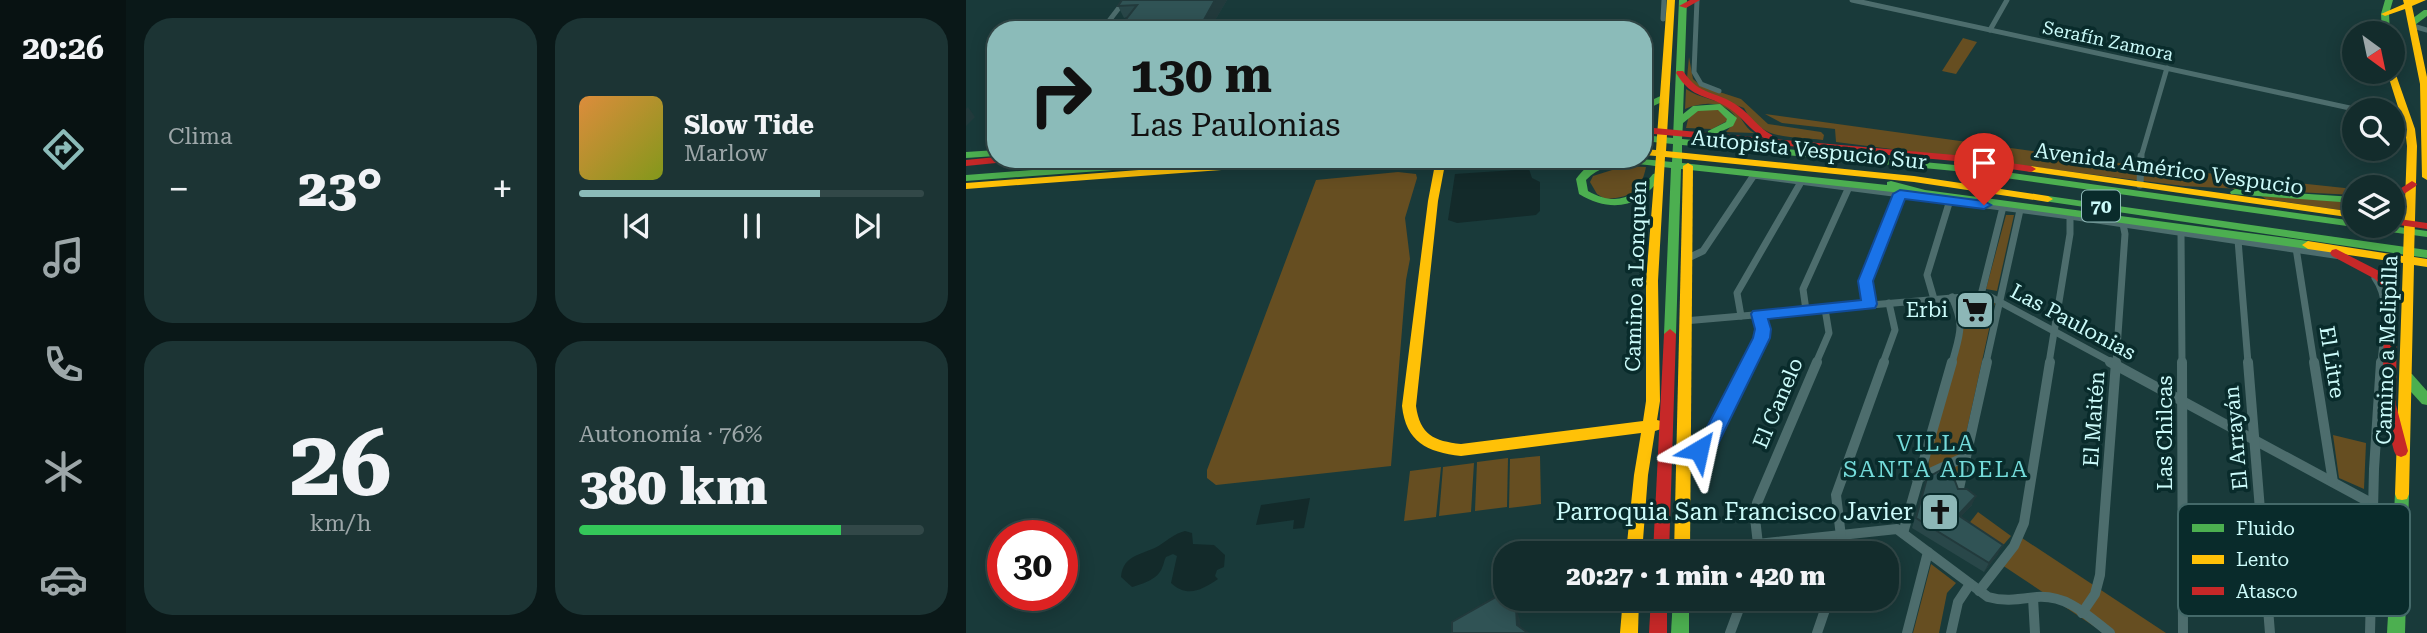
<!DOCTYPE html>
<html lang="es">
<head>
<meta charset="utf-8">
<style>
  :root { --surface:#132c2c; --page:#1c3434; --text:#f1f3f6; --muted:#9da7a9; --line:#324848; --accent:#8bbbb9 }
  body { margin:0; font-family:"Roboto Serif",serif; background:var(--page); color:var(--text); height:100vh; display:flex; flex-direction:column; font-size:26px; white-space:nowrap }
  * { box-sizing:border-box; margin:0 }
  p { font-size:23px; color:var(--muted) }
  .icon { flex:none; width:38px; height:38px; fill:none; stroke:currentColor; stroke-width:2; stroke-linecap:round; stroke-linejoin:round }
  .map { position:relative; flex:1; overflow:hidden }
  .side { display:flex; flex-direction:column; gap:18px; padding:18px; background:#0a1818; width:840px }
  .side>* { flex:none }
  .top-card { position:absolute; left:21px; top:21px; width:665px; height:147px; border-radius:28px; box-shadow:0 4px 18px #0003,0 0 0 2px var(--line); background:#8bbbb9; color:#111; overflow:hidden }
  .needle { width:46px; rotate:147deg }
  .fabs { position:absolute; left:1376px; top:21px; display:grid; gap:14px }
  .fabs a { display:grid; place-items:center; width:63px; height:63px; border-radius:50%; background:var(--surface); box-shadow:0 4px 18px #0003,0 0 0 2px var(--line); font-size:35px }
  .speed { position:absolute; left:21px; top:520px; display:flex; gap:14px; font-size:35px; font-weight:700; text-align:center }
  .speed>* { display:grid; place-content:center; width:91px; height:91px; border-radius:50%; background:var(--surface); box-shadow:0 4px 18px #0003,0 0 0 2px var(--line); line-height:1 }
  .speed .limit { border:10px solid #d22; background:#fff; color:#111 }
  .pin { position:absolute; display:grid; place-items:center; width:60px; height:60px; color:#fff; margin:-72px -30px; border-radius:50% 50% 50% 0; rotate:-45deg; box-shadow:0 0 7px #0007 }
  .pin .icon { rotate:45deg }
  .me { position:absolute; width:77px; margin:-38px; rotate:36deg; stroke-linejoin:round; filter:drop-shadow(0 0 5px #0008) }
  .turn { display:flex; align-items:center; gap:24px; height:147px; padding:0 28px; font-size:32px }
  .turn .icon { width:91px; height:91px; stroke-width:2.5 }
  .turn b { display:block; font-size:49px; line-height:60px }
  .big { font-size:52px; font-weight:800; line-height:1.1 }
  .side .widget { flex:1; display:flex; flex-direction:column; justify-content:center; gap:10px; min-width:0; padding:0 24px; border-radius:28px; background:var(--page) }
  .side .dial { align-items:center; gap:0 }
  .dial b { font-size:91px; line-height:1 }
  .song { display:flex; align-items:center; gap:21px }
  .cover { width:84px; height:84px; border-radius:10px; background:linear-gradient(135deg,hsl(30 70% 55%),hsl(70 70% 35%)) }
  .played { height:7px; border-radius:4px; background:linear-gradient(90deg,var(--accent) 70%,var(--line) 70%) }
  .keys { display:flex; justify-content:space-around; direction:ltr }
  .heat { display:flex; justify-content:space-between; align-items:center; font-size:38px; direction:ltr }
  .charge { height:10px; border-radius:5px; background:linear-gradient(90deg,#34c759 76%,var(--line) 0) }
  .side .tiles { flex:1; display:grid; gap:18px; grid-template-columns:repeat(2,1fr) }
  .trip { position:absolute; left:527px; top:541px; width:406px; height:70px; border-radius:28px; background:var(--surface); box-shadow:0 4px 18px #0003,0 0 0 2px var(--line); font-weight:800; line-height:70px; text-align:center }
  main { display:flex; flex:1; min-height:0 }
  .tabs { display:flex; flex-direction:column; width:126px; justify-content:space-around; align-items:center; background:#081212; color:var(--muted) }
  .tabs .icon { width:49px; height:49px }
  .tabs .selected { color:var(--accent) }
  .tabs b { font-size:32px; color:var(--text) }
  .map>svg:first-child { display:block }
  .green { fill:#664e21 }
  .water { fill:#132a2a }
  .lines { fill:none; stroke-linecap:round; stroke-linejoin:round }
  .street-far2 { stroke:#4d6d6d; stroke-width:5 }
  .street-far1 { stroke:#4d6d6d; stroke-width:7 }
  .street { stroke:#4d6d6d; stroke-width:10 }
  .fast { fill:#4caf50; fill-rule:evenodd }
  .slow { fill:#ffc107; fill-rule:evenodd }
  .jam { fill:#c62828; fill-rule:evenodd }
  .wall { fill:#294749 }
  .shaded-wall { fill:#223a3c }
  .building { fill:#305355; stroke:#223a3c; stroke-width:2 }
  .route { fill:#1a73e8; stroke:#114b97; stroke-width:2 }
  .labels { text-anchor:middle; stroke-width:7; stroke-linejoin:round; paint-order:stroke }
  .far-street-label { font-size:18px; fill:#ccfbfa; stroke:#092b2b }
  .shield { fill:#092b2b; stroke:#92bdbc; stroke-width:2 }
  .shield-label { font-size:19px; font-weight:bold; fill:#ccfbfa }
  .street-label { font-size:21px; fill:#ccfbfa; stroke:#092b2b }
  .poi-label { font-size:21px; fill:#ccfbfa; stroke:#092b2b; text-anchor:end }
  .neighbourhood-label { font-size:23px; letter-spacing:2px; fill:#74dbda; stroke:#092b2b }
  .near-poi-label { font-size:24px; fill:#ccfbfa; stroke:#092b2b; text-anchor:end }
  .key { fill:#092b2b; stroke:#446969; stroke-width:2 }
  .key-label { font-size:19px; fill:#ccfbfa }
</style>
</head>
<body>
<main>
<nav class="tabs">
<b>20:26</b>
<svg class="icon selected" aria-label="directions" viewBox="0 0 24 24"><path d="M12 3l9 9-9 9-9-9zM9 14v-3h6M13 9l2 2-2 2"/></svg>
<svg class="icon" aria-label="music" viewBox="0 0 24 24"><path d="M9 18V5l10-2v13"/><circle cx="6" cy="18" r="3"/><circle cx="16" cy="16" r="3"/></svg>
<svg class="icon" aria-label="phone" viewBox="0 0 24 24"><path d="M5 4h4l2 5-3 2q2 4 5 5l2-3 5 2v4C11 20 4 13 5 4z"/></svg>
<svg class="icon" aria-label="climate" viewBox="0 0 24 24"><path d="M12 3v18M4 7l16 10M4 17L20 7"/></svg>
<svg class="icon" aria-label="car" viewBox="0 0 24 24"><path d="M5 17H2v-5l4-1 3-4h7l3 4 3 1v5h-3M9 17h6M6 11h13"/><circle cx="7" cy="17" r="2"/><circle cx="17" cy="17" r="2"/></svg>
</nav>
<section class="side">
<div class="tiles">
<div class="widget"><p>Clima</p>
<div class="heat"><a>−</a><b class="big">23°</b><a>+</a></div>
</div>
<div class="widget">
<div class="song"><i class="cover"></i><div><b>Slow Tide</b><p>Marlow</p></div></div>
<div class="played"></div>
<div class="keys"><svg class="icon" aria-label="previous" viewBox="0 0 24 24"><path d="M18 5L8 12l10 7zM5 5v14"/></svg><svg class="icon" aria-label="pause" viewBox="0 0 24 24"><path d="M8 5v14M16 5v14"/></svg><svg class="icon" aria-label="next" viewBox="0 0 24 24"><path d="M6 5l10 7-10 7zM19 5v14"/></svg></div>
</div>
<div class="widget dial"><b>26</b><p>km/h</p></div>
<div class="widget"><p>Autonomía · 76%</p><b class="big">380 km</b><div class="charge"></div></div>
</div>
</section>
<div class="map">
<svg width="1461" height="633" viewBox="0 0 1461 633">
  <rect width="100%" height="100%" fill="#193a3a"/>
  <g class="green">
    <path d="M997,38l14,4 -21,32 -14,-3z"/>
    <path d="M723,57l4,22 8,7 40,13 27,25 53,8 3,3 -1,5c-34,-4 -62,1 -79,-32l-45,-16 -12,-14z"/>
    <path d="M720,89c14,10 33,10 46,20 10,6 11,18 22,24l-28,-1 7,-8 2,-8c-12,-16 -34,-14 -50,-7z"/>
    <path d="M744,108l11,2 7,6 -1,5 -15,8 -26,-1 3,-13 8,-5z"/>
    <path d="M799,114l376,52 213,23v6l-171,-9 -347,-44 -1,-13 -53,-6z"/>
    <path d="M659,166l21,1c-5,25 -17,31 -41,32l-8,-5 -7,-12 3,-6z"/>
    <path d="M432,172l18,2 1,4 -12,40 5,41 -4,21 -15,186 -175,19 -9,-7v-8l109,-290z"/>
    <path d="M1295,196l93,6v10l-88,-13z"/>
    <path d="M1040,215h8l-17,76 -11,-2z"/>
    <path d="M1015,298l14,4 -40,182 -27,-13 4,-36 32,-109 3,-7 23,-2z"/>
    <path d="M1367,435l33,8 -2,46 -25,-11z"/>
    <path d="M574,456l1,48 -32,4 1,-49z"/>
    <path d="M542,458l-1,49 -32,4 2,-49z"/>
    <path d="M508,463l-3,49 -32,4 4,-49z"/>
    <path d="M475,467l-5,50 -32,4 6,-50z"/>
    <path d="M1012,512l33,24 -12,14 -32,-24z"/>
    <path d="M1053,536l147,97h-62l-105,-70z"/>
    <path d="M965,564l25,19 -9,10 -8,40h-26z"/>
  </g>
  <g class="water">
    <path d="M563,169l3,9 8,4v29l-4,4 -79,8 -9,-3 7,-46z"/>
    <path d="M344,498l-6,30 -11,1 1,-9 -38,5 5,-20z"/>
    <path d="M219,531l7,2 1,11 21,1 11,10 -1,12 -7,3 -2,6 3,3c-16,11 -31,19 -47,4l6,-27 -4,-2 -7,3c-2,3 -2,7 -4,11 -4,11 -19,16 -30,19l-11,-10c2,-24 24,-22 39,-32 9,-6 14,-11 25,-14z"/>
  </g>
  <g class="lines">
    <g class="street-far2">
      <path d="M731,0l-3,72 7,12 18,7"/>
      <path d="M886,0l507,110"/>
      <path d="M697,19l1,-19"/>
      <path d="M1447,26l14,4"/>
      <path d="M136,30l23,-30"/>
      <path d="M1024,30l17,-30"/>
      <path d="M1426,118l16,3"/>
      <path d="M1175,157l26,-89"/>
    </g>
    <g class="street-far1">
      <path d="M1174,185l1,-29"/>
      <path d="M1215,232l1,131"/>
      <path d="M1272,240l10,123"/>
      <path d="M1330,248l18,115"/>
      <path d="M720,259l17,-8 51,-76 316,41 271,40"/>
      <path d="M1409,278c17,23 8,58 6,85"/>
      <path d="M1015,295l22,-88"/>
      <path d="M968,299l-7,-24 23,-75"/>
      <path d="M903,304l-4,-23 35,-87"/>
      <path d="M840,310l-3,-21 46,-102"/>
      <path d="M775,316l-4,-23 64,-111"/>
      <path d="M718,321l303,-26 126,68"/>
      <path d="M783,363l14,-27 -4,-22"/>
      <path d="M850,363l13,-30 -4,-24"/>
      <path d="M917,363l12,-33 -6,-27"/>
      <path d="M986,363c8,-30 13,-36 0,-66"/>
      <path d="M1020,363l34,-153"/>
      <path d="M1083,363l21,-129v-18"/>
      <path d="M1150,363l9,-129 -2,-10"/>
    </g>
    <g class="street">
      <path d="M1144,362l263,142"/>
      <path d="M1216,362l1,271"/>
      <path d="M1282,362l22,271"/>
      <path d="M1348,362l19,120"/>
      <path d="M718,451l18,-2 6,-4 42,-83"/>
      <path d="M951,479l48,-22"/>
      <path d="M992,493l29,-131"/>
      <path d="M937,533l49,-171"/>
      <path d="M716,552l215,-23 91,68c17,5 32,2 49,0 31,-2 51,19 73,36"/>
      <path d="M793,553l-4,-35 2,-15 60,-141"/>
      <path d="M877,553l-7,-58 48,-133"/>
      <path d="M1013,591l35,-45 10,-23 26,-161"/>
      <path d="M1067,598l2,35"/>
      <path d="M1116,613l13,-19 5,-19 16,-213"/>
      <path d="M764,633l13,-35"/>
      <path d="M851,633l12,-35"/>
      <path d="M941,633l21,-81"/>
      <path d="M985,633l7,-31 12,-18"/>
      <path d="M1404,633l4,-164 7,-107"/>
    </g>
    <g class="fast">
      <path d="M713,0h8l-4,114 10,-8 27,-2 17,14 -4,8 -22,10 -3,-1v-4l18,-9 1,-3 -9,-9 -20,1 -15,12 -1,16 273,26 399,56v5h4l-4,1 -399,-56 -273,-26v18l205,22v-3l4,-1 34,9 383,51 6,4 -6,4 -388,-54 -239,-26 -5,165 -6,5 -4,-2 -2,-3 7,-166c-30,-3 -61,-12 -85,12l2,11c28,16 47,7 65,-17l4,-1 5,3c-22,31 -49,38 -83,18l-3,-15c3,-4 7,-9 12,-13 18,-13 61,-6 84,-4l1,-18 -30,-3v-6l30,3z"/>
      <path d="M1419,0h8l-4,14 1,19h-8l-1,-19z"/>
      <path d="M1458,10h3v6l-12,9h-6v-4z"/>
      <path d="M699,94l4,3 -1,2 -25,12v-7z"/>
      <path d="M30,150v6l-30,2v-6z"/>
      <path d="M211,159h48l-5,3 -254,19v-6z"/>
      <path d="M344,159h19l1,1 -5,3z"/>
      <path d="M1269,189l119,8v6l-123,-9 -1,-2z"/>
      <path d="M1082,196l379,54v8l-383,-57 -1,-2 1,-2z"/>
      <path d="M1398,226h28l35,5v6l-58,-8z"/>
      <path d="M1441,373l5,1 15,17v14l-5,-1 -20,-22 -2,-4 2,-4z"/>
      <path d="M1436,488l5,1 2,5 -4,139h-18l8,-139 2,-5z"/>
      <path d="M707,598h16v35h-18z"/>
    </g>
    <g class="slow">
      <path d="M701,0h8l-9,151 248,25 134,20 5,3 -5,3 -134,-20 -249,-25 -7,124 2,120 -3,19 4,1 2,4 -2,4 -6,2 -7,44 -6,78h-16l8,-78 7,-42 -180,23c-34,-4 -55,-14 -59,-50l26,-205 8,-42h10l-8,42 -22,205c4,29 18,35 45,38l182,-23 3,-20v-120l10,-125 -13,-1v-6l13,1z"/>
      <path d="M1437,0h23l-14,6 15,71v103l-5,-3 -2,-93 -15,-75 -20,7 -4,-2 23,-10z"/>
      <path d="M1426,70l3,2 20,57 2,17 -3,111 13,2v8l-13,-2 -5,229 -2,5 -5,1 -5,-1 -2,-5 8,-231 -95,-14 -6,-4 6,-4 95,15 4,-110 -2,-17 -18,-57h5z"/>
      <path d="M319,159h48l-5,3 -362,27v-6z"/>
      <path d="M722,163l5,3 -3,387h-16l9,-387z"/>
      <path d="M1065,166l323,46v6l-327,-47v-4z"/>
      <path d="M657,598h16l-1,35h-18z"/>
    </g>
    <g class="jam">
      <path d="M724,0h10l-14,8 -7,-2z"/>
      <path d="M711,71h6c17,26 33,19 55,35 13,9 20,22 34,29l1,4 182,16 76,11 5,3 -5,3 -76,-11 -312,-28v-6l121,11c-14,-8 -22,-21 -34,-29 -23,-16 -37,-8 -54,-36z"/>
      <path d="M30,157v2h15l-5,3 -40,4v-6z"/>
      <path d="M320,159l-5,3 -71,3 -5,-3 4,-3z"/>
      <path d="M1446,181l5,3 -1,2 -24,16v-8z"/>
      <path d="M1426,218l35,5v6l-35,-5z"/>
      <path d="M1370,249l47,24 14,16 -1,116 12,46 -2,4 -5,2 -5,-2 -2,-4 -12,-46 3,-115 -10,-11 -43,-23 -2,-3 2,-3z"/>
      <path d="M704,329l6,5 -7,219h-16l11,-219z"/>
      <path d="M685,598h16v35h-18z"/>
    </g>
  </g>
  <g class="wall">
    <path d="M156,0h105l-16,27 -88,-4 4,-6 -3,1 -6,-12z"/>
    <path d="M997,297l28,12 -3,7 -19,2 -8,-14z"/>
    <path d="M961,478l31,11 14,16 -11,11 37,38 -14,18 -72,-44z"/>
  </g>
  <g class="shaded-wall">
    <path d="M249,0h12l-16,27 1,2 -12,1 5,-12z"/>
    <path d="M2,107l7,10 -9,9v-17z"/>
    <path d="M1010,496l-4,9 -18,19 4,-9z"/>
    <path d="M1037,545l-5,9 -14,18 5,-9z"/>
    <path d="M550,608l4,12 1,13 -4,-8z"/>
  </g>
  <g class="building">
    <path d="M156,0h93l-10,18h2l-7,12h-92l5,-6 10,-1 14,-18 -19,1z"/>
    <path d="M1017,295l8,14 -20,2 -8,-14z"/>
    <path d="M975,470l14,11 3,8h9l9,7 -18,19 45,30 -14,18 -73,-45 11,-40z"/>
    <path d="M530,597l20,11 1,17 11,8h-76v-11z"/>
  </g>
  <path class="route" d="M934,190l84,11 7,4 -7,4 -79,-10 -32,82 4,23 -2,4 -107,11 3,10 -1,9 -55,112 -16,8 -6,-3 -3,-5 3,-5 8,-6 52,-101 2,-9 -4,-15 2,-3 108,-11 -3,-19 35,-87z"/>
  <defs>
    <symbol id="supermarket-square" viewBox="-11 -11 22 22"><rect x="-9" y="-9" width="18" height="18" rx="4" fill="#8db7b7" stroke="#092b2b"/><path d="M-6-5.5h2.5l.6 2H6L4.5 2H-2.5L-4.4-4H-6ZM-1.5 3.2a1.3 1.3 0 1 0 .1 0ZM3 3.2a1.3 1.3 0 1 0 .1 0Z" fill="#111"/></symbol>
    <symbol id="church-square" viewBox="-11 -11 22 22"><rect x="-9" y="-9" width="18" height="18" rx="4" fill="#8db7b7" stroke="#092b2b"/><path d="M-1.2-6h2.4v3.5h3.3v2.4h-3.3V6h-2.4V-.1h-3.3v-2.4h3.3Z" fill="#111"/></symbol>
  </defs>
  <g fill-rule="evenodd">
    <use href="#supermarket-square" x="987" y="288" width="44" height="44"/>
    <use href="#church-square" x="952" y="490" width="44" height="44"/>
  </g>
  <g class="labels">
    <g class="far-street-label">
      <text transform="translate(1142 41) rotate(12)" y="6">Serafín Zamora</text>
    </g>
    <rect class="shield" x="1116" y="190.5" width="38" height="31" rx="5"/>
    <g class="shield-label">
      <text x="1135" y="213">70</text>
    </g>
    <g class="street-label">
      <text transform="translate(843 150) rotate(6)" y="7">Autopista Vespucio Sur</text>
      <text transform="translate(1203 169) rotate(8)" y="7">Avenida Américo Vespucio</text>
      <text transform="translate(670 276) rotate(-88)" y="7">Camino a Lonquén</text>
      <text transform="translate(1107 322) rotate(28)" y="7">Las Paulonias</text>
      <text transform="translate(1421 350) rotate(-88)" y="7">Camino a Melipilla</text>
      <text transform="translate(1366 362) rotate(81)" y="7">El Litre</text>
      <text transform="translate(812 403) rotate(-67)" y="7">El Canelo</text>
      <text transform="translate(1128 419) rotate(-86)" y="7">El Maitén</text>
      <text transform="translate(1199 433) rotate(-90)" y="7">Las Chilcas</text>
      <text transform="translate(1270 438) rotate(-95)" y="7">El Arrayán</text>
    </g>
    <g class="poi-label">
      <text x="982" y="317">Erbi</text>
    </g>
    <g class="neighbourhood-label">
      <text x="970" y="451">VILLA<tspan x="970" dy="26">SANTA ADELA</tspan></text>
    </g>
    <g class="near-poi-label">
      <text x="947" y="520">Parroquia San Francisco Javier</text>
    </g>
  </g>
  <rect x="1212" y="504" width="232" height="112" rx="10" class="key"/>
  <rect x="1226" y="524" width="32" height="8" fill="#4caf50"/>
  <rect x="1226" y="555" width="32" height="9" fill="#ffc107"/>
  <rect x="1226" y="587" width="32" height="8" fill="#c62828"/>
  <g class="key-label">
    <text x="1270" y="535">Fluido</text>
    <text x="1270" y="566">Lento</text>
    <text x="1270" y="598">Atasco</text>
  </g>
</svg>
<div class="fabs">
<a><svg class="needle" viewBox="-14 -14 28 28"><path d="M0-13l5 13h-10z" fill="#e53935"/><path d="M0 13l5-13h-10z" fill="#9da7a9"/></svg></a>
<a><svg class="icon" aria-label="search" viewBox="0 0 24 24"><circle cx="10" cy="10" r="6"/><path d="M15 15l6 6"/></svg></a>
<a><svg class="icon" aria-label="layers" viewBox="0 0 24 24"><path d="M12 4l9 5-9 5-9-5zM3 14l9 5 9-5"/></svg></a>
</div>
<div class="speed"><div class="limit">30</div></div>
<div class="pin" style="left:1018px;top:205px;background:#d93025"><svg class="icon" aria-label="arrive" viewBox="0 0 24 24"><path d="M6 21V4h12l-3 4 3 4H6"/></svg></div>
<svg class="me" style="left:733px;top:450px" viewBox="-20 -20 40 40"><path d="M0-17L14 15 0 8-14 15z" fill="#1a73e8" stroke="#fff" stroke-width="4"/></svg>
<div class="trip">20:27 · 1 min · 420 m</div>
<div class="top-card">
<div class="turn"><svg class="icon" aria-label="right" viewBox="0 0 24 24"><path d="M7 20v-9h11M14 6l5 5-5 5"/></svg><div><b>130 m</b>Las Paulonias</div></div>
</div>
</div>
</main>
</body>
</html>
